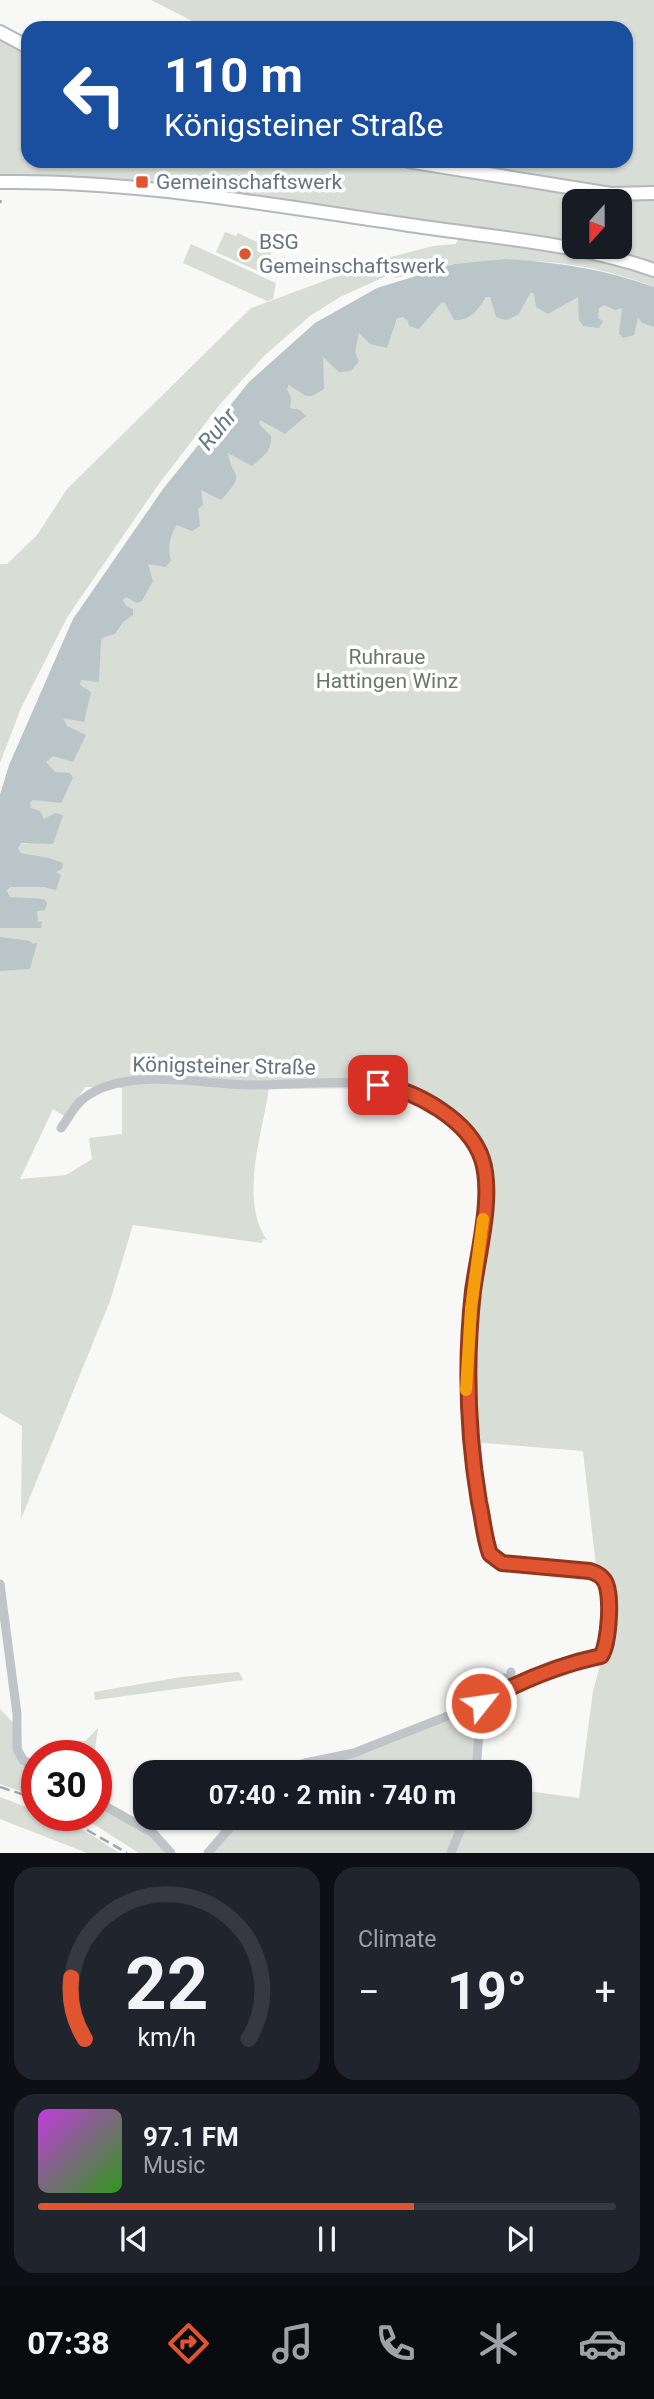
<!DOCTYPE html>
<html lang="en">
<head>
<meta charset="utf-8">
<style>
  :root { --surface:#171b24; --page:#20242c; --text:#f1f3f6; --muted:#9ea1a6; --line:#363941; --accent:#e0542f }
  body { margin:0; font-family:Roboto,sans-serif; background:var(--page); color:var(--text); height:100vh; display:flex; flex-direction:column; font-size:26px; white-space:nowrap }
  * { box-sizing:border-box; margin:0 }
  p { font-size:23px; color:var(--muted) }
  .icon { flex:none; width:38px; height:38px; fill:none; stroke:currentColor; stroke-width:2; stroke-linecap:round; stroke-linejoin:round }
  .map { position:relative; height:1853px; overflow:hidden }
  .side { display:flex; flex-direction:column; gap:14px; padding:14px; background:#0d0f14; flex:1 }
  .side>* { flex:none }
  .top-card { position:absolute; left:21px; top:21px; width:612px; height:147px; border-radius:21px; box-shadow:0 2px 5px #0004; background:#1a4fa0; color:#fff; overflow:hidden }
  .needle { width:46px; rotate:201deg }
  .buttons { position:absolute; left:562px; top:189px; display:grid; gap:14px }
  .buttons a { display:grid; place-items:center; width:70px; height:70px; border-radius:14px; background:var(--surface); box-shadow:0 2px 5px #0004; font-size:35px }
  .speed { position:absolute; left:21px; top:1740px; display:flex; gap:14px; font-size:35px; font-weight:700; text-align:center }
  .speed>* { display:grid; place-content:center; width:91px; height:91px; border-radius:50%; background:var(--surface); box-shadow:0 2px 5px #0004; line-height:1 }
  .speed .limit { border:10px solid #d22; background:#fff; color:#111 }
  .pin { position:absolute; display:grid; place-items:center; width:60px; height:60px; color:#fff; margin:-30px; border-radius:14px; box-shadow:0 4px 10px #0006 }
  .me { position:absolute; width:77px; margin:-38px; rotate:60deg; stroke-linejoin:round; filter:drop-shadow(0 0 5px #0008) }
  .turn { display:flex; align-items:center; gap:24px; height:147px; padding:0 28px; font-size:32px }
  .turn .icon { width:91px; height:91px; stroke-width:2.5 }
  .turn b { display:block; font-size:49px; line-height:60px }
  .big { font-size:52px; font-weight:700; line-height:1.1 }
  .side .card { flex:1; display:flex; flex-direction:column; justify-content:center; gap:10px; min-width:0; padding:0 24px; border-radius:21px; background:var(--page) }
  .side .dial { align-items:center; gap:0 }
  .dial svg { height:182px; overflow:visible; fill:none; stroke:var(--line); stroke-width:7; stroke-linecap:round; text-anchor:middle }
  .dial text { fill:var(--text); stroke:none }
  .song { display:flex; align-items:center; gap:21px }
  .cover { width:84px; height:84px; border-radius:10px; background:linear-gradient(135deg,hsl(290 70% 55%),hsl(110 70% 35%)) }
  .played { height:7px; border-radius:4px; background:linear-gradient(90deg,var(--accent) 65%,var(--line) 65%) }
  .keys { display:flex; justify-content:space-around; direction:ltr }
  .heat { display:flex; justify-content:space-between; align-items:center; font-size:38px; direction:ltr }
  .side .tiles { flex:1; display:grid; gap:14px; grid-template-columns:1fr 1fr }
  .card:last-child { grid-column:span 2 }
  .trip { position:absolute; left:133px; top:1760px; width:399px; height:70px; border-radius:21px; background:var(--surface); box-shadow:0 2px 5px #0004; font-weight:700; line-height:70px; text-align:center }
  .tab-bar { display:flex; height:112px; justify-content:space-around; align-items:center; background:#090b0e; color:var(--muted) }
  .tab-bar .icon { width:49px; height:49px }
  .tab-bar .on { color:var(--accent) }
  .tab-bar b { font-size:32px; color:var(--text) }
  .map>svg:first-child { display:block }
  .green { fill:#d8ddd5; fill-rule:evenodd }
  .water { fill:#b9c5c9 }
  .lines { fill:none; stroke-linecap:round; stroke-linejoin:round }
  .secondary-casing { stroke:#b2b8bc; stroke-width:16 }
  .minor { stroke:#bfc4c8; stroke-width:9 }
  .secondary { stroke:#fff; stroke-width:12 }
  .rail { stroke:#a1a8ad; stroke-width:2.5; stroke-dasharray:10 5; stroke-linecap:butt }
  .route-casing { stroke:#92371f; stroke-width:18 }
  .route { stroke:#e0542f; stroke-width:12 }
  .slow { stroke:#f59e0b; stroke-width:12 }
  .poi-dot { fill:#e0542f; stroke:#fff; stroke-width:2.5 }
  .labels { text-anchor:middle; stroke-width:7; stroke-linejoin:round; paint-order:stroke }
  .poi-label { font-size:21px; fill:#647480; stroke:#fff; text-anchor:start }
  .park-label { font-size:21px; fill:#677963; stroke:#fff }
  .street-label { font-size:21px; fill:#647480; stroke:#fff }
  .water-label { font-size:23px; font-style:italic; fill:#647a82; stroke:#fff }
</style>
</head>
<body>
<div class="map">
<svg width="654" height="1853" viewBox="0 0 654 1853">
  <rect width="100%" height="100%" fill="#f8f8f6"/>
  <g class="green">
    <path d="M151,0h503v265l-60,-18h26v-46h-46v42l-53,-11 -76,-7 -189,-29 -96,-11 -160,-5v-143l28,14v110h598v-133h-420z"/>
    <path d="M225,232l11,4 2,-3 21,10 -1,3 13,6 -1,4 13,6 -5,11 -7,-3 -2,4 -7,-1 -46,-21z"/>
    <path d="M459,237l99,16 84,18 12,5v11c-93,-35 -163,-31 -259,-9l-2,-5 -53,24 -30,19 -45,39 -44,48 -63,82 -90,131 -47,92 -21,55v-199h7l30,-29 30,-46 184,-181 132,-49 50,-13 23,-2z"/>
    <path d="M191,244l85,39 -3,16 -6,2 -84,-38z"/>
    <path d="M507,289l97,8 50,23v1533h-201l15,-35h52v-28l59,8 14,-107 9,-33 7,-65 -11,-19 -3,-16 -12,-107 -111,-9 -4,-52 16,-184 -1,-42 -16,-30 -83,-46 -115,1c-7,45 -30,111 -2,151l-5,-1v4l-129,-18 -23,76 -89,218 1,-93 -22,-13v-485l11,-1 6,-29 -7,-1 -3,-6 3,-4h9l2,-34 -3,-5 2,-5 8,1 3,-35 -2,-6 4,-3 27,-81 90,-181 140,-153 33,-29 4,5 29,-19 3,-9 5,4 32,-15 1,-4 45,-16zM85,1087l37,1v46l-33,4 3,21 -26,16 -46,4 33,-70 13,8z"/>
    <path d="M239,1672l4,8 -148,20 -1,-8 87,-15z"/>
    <path d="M0,1709l21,22 1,23 15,17v26l-37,-13z"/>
    <path d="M478,1709l-4,64h-151l1,-9 43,-11z"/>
    <path d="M98,1728l-4,27h-39v-14h30z"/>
    <path d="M0,1797l37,14v4c28,0 59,23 82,38h-32l-87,-34z"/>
    <path d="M96,1803l56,31 18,19h-31l-60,-38h17z"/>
    <path d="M241,1818h20l60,10 1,-10h141l-14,35h-237z"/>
  </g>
  <g class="water">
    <path d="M505,259c52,3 100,10 149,28v40l-12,-4 -4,-6 -4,18 -11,3 -4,-4 3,-26 -7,2 -11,-5 -5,3 -1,10 5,3 -4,7 -16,-2 -4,-6 -1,-23 -30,17 -12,-7 -2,-13 -3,-2 -13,23 -12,5 -10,-3 -6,-20h-4c-8,13 -16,24 -32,23l-9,-17 -3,-1 -23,27 -10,-3 -1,-5 -5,-4 -6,1 -10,30 -17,-4 -11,-11 -4,19 4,9 -8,10 -12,1 -16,-15 1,32 -12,7h-6l-17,-11 -2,4 4,9 -1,10 10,2 6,6 -21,18 -25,-14 -1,4 12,12c1,16 -8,20 -19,30l-24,-13c4,28 20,17 -7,47l-20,-10 2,15 -5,4 2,17 -8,5 -15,-6c-7,9 -10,24 -6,35l-5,7 -18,-3 5,17 -11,20 -5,2 -11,-6 -3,3 3,6 7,3v6l-10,7 -8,12 -11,3 -3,3 -2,42 -18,-2 -1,5 11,7 -7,30 -21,-4 4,8 19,9 -13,27 -20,-6 -7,6 9,10 15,1 3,5 -12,25 -28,-3 -3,3 1,5 9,3 4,8 11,-6 8,2 -10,29 -32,-1 -3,5 3,5 28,5 14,5 -1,6 -6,3 5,3 -5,15 -12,-3h-34l-3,4 3,6 34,2 3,4 -2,7 -8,1 1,11 4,-1 -1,7h-41v-133l9,-30 64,-146 90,-130 86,-107 66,-59 62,-35 78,-24z"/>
    <path d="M0,937l30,4 3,3 4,-1 -7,26 -30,2z"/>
  </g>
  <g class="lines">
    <defs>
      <g id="secondary">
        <path d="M0,32l28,15"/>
        <path d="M408,161l203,33 43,-1"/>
        <path d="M0,182c136,-2 269,23 403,42 83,13 171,18 251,46"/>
      </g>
    </defs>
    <use href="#secondary" class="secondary-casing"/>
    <g class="minor">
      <path d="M61,1128c7,-9 13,-22 22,-29 40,-33 118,-15 165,-14 42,1 111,-8 148,3 31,10 73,37 85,68 13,35 -3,95 -8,131 -4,35 -7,71 -7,106 0,52 12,105 22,157l6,9 8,4 74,6 23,5 6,6 3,13 -2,56 -5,7 -25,5 -53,19 -42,23 -127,50 -49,10 -23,10"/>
      <path d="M0,1584l17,130v35l6,11 14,8"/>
      <path d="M504,1678l7,8v-14"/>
      <path d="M476,1773l5,-70"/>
      <path d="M96,1801l57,32 18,20"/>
      <path d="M208,1853l30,-35"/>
      <path d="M451,1853l14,-35"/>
    </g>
    <use href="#secondary" class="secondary"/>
    <g class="rail">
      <path d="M0,203l1,-3"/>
      <path d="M0,1787l37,12"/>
      <path d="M61,1815l66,38"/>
    </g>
  </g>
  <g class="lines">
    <defs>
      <path id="route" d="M378,1085c38,5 91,35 104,74 12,36 -4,94 -9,132 -8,72 -6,139 6,211 4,17 5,35 11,52l12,9 88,8c6,2 11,4 14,9 9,12 5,64 -3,76 -43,9 -81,25 -120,47"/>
    </defs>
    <use href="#route" class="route-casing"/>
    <use href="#route" class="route"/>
    <path class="slow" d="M466,1390l5,-81 12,-90"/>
  </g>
  <g class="poi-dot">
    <rect x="135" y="175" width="14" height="14" rx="3.5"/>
    <circle cx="245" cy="254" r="7"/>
  </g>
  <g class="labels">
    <g class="poi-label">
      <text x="156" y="189">Gemeinschaftswerk</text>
      <text x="259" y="249">BSG<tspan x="259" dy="24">Gemeinschaftswerk</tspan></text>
    </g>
    <g class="park-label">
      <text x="387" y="664">Ruhraue<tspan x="387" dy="24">Hattingen Winz</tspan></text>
    </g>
    <g class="street-label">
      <text transform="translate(224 1066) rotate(1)" y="7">Königsteiner Straße</text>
    </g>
    <g class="water-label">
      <text transform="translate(217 429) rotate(-50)" y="8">Ruhr</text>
    </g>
  </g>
</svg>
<div class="buttons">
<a><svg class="needle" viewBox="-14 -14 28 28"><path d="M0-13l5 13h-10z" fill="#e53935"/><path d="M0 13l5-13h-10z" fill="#9ea1a6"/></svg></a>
</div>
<div class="speed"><div class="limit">30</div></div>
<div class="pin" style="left:378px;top:1085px;background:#d93025"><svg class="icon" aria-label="arrive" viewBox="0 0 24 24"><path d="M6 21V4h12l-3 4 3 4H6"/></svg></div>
<svg class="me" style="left:481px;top:1703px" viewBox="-20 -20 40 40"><circle r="17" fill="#e0542f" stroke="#fff" stroke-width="3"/><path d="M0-11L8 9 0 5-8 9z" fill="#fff"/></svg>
<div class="trip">07:40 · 2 min · 740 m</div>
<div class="top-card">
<div class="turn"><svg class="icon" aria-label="left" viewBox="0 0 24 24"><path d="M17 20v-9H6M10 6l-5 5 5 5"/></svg><div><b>110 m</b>Königsteiner Straße</div></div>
</div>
</div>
<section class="side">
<div class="tiles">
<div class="card dial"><svg viewBox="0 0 100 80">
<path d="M14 69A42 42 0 1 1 86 69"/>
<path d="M14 69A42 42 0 0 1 8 42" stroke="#e0542f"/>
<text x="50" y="56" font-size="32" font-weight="700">22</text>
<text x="50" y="72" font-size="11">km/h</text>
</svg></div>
<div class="card"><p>Climate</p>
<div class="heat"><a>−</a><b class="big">19°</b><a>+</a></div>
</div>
<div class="card">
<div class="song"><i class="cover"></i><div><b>97.1 FM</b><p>Music</p></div></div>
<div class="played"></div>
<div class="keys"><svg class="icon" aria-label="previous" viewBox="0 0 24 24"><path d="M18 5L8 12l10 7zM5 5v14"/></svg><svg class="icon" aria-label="pause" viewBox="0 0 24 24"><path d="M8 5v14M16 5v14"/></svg><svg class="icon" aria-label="next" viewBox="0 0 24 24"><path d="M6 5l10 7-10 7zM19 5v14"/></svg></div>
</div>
</div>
</section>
<nav class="tab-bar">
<b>07:38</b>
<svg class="icon on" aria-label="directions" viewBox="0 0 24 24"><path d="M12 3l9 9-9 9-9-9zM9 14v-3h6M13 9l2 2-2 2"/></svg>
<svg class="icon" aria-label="music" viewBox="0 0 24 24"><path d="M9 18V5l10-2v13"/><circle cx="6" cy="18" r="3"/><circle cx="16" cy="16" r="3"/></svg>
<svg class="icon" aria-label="phone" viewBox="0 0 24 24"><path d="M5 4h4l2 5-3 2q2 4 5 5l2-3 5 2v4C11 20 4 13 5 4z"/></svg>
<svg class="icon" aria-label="climate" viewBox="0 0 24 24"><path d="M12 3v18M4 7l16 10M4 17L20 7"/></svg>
<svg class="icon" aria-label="car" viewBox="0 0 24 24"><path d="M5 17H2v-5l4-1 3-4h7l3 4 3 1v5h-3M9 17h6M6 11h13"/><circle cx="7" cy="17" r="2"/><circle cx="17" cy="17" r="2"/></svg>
</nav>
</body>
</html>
